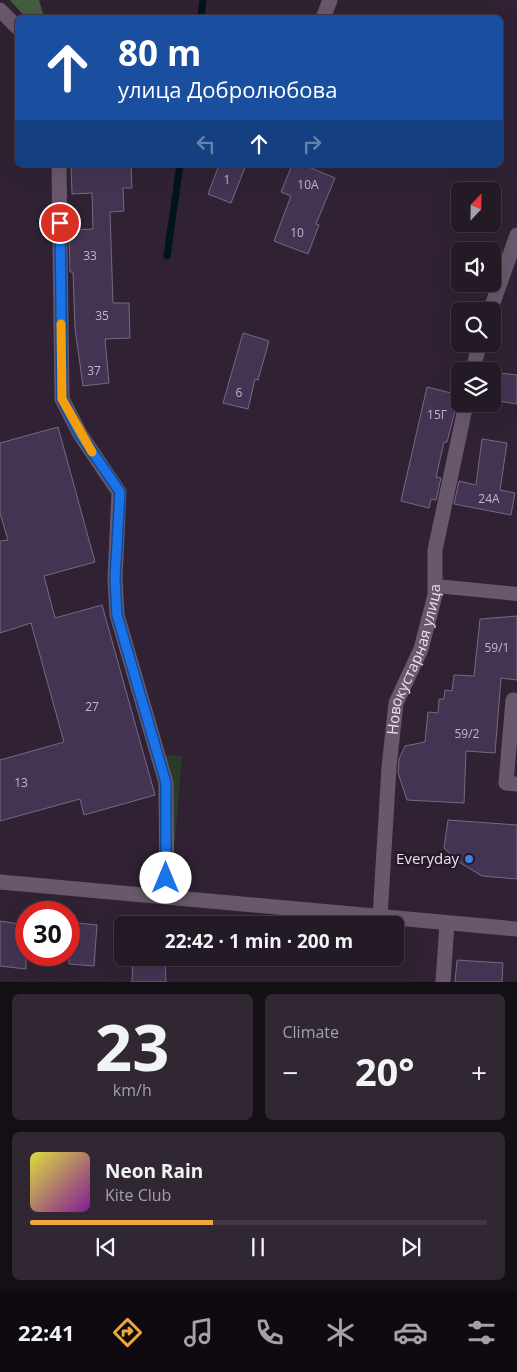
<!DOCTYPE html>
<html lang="en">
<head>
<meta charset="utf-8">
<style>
  :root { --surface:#241a26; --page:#302732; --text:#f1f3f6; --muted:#a3a1a7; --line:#413843; --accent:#eda83b }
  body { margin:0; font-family:"Open Sans",sans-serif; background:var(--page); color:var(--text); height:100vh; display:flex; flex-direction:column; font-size:19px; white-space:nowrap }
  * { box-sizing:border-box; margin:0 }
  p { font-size:16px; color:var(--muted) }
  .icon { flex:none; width:28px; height:28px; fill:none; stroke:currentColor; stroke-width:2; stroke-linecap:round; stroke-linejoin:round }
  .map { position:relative; height:982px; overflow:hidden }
  .drawer { display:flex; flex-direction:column; gap:12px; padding:12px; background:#140e15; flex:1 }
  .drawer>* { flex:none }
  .guide { position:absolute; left:15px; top:15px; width:488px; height:152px; border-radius:8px; box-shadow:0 5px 20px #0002,0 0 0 1px var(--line); background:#1a4fa0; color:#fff; overflow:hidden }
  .needle { width:32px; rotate:22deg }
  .fabs { position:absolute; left:451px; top:182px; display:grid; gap:10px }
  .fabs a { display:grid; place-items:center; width:50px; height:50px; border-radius:8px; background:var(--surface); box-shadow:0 5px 20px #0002,0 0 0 1px var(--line); font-size:25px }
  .speed { position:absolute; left:15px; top:901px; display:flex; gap:10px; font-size:25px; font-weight:700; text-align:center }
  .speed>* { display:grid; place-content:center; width:65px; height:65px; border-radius:50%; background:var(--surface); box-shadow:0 5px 20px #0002,0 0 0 1px var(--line); line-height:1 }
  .speed .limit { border:8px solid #d22; background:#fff; color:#111 }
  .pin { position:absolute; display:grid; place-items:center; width:42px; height:42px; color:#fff; margin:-21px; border:2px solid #fff; border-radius:50%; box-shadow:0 1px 5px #0007 }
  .me { position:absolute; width:55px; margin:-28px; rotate:0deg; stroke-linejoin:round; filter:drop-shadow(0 0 4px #0008) }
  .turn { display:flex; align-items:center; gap:18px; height:105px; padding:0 20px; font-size:22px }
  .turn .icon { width:65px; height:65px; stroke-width:2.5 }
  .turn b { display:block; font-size:35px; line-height:42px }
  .lanes { display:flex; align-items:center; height:48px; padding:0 20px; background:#0003; justify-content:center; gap:25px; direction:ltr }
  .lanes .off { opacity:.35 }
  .big { font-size:38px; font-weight:700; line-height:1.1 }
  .drawer .tile { flex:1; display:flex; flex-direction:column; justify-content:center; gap:8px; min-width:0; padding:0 18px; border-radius:8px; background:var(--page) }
  .drawer .dial { align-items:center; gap:0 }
  .dial b { font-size:65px; line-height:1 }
  .song { display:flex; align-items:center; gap:15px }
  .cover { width:60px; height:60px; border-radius:8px; background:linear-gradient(135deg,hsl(60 70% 55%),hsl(290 70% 35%)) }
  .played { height:5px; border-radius:2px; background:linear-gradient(90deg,var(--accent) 40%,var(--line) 40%) }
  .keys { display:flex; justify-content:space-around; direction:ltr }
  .heat { display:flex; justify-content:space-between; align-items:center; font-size:28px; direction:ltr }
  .drawer .tiles { flex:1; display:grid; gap:12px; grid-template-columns:1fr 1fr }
  .tile:last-child { grid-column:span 2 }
  .trip { position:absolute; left:114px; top:916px; width:290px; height:50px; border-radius:8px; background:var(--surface); box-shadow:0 5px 20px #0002,0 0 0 1px var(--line); font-weight:700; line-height:50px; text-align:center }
  .tabs { display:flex; height:80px; justify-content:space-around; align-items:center; background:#0e0a0f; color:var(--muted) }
  .tabs .icon { width:35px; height:35px }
  .tabs .selected { color:var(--accent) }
  .tabs b { font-size:22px; color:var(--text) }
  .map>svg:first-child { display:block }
  .green { fill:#2b3a2a }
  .forest { fill:#425d3f }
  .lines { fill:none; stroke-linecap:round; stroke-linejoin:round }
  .stream { stroke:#00141c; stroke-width:7 }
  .building { fill:#443454; stroke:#756a81 }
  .lane { stroke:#69586c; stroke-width:14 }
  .street { stroke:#69586c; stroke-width:15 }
  .route-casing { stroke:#114b97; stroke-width:12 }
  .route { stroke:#1a73e8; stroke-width:9 }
  .slow { stroke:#f59e0b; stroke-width:9 }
  .shop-dot { fill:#3f7fe0; stroke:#261829; stroke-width:2 }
  .labels { text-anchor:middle; stroke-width:5; stroke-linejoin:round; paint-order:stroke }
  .number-label { font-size:12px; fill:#c2b6c7 }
  .street-label { font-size:15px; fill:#ece2ed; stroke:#261829 }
  .poi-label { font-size:15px; fill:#ece2ed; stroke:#261829; text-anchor:end }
</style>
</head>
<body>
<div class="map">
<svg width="517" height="982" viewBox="0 0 517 982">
  <rect width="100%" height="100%" fill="#302233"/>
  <path class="green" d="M165,755l17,1 -7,87 -4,-10z"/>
  <path class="forest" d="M10,0h29l5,17h-19z"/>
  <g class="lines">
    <g class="stream">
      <path d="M201,18l2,-18"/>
      <path d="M167,256l13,-91"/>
    </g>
  </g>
  <g class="building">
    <path d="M71,165h60l1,23h-9l1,23 -14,1 3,91h16l1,35 -25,1 4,44 -26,3 -8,-58 -2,-56h-3l-1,-42 24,-1 -1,-36 -20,1z"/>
    <path d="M219,165h27l-15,38 -23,-9z"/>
    <path d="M292,165h12l31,13 -19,46 3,1 -11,29 -34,-13 17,-45 -10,-4z"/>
    <path d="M243,333l26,8 -11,39 -3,-1 -7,30 -25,-6z"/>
    <path d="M492,372l25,3v29l-25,-4z"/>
    <path d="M427,387l32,8 -12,47h-3l-8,35 5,1 -5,22 -5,-1 -2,9 -28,-7z"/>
    <path d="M58,427l37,135 -51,14 11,42 47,-13 53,190 -71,20 -4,-16 -80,22v-61l64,-18 -33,-119 -31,10v-92l8,-1 -8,-27v-70z"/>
    <path d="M482,439l25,4 -7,47 15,3 -4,22 -57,-11 5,-23 17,4z"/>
    <path d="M517,616v64l-16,-2 -6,75 -29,-2 -2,52 -57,-3 -9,-27 1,-14 6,-13 20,-4 3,-30 10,1 1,-14h5l1,-9 7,1 2,-16 20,1 6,-57z"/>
    <path d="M448,820l69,5v54l-35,-3 -23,-14 -15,-14z"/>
    <path d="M0,921l26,4v44l-26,-3z"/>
    <path d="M69,922l28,3 -3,41 -25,-2z"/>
    <path d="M133,958h32l1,24h-34z"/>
    <path d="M457,960l46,3 -1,19h-47z"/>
  </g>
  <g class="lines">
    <path class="lane" d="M436,586l81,8"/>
    <g class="street">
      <path d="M0,10l18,18"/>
      <path d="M323,18l7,-18"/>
      <path d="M59,165l3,234 18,35 39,58 -4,87 2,36 49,168 1,114"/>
      <path d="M490,311l27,-76"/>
      <path d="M473,371l6,-27"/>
      <path d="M517,701l-4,-1 -7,83 11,1"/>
      <path d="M0,882l517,47"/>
      <path id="s1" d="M380,917l9,-150 7,-64 25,-54 14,-54v-45l31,-146"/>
      <path d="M443,982l4,-59"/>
    </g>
  </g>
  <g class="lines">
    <defs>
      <path id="route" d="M60,223l2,176 18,35 40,58 -5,87 2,36 49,168v95"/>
    </defs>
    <use href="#route" class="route-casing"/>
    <use href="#route" class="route"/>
    <path class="slow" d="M61,324l1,75 30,53"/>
  </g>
  <circle class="shop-dot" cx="469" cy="859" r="5"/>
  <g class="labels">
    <g class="number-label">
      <text x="227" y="184">1</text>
      <text x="308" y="189">10А</text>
      <text x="297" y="237">10</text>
      <text x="90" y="260">33</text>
      <text x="102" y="320">35</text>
      <text x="94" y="375">37</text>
      <text x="239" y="397">6</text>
      <text x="437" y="419">15Г</text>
      <text x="489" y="503">24А</text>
      <text x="497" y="652">59/1</text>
      <text x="92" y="711">27</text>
      <text x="467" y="738">59/2</text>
      <text x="21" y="787">13</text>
    </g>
    <g class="street-label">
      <text dy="5" stroke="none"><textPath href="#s1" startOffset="262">Новокустарная улица</textPath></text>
    </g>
    <g class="poi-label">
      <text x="459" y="864">Everyday</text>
    </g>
  </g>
</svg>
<div class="fabs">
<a><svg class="needle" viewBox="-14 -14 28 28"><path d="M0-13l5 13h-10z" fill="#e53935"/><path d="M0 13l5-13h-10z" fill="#a3a1a7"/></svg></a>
<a><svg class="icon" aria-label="sound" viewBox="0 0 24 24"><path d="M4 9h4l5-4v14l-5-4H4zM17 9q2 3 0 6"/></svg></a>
<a><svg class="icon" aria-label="search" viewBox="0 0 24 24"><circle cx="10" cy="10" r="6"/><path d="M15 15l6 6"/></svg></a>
<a><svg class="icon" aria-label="layers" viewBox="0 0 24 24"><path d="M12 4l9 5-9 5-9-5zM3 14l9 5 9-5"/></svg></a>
</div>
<div class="speed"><div class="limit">30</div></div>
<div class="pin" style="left:60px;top:223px;background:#d93025"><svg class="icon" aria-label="arrive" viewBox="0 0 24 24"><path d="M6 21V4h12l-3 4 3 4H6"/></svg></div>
<svg class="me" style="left:166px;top:878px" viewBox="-20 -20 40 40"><circle r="19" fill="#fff"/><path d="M0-13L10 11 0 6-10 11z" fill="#1a73e8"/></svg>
<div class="trip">22:42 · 1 min · 200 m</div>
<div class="guide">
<div class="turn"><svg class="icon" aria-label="ahead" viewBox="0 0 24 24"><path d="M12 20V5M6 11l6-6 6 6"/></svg><div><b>80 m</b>улица Добролюбова</div></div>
<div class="lanes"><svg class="icon off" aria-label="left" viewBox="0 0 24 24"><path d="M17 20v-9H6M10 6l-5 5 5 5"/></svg><svg class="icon" aria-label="ahead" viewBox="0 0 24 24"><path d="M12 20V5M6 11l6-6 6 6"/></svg><svg class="icon off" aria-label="right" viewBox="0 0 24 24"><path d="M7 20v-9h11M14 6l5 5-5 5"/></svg></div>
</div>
</div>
<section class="drawer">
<div class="tiles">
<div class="tile dial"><b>23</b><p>km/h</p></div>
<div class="tile"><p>Climate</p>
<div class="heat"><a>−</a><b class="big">20°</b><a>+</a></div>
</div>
<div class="tile">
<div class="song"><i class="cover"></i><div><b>Neon Rain</b><p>Kite Club</p></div></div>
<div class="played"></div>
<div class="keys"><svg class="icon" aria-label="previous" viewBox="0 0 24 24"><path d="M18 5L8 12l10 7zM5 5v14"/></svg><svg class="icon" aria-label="pause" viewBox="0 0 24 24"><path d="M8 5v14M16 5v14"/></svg><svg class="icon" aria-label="next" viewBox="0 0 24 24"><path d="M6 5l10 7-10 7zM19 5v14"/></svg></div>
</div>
</div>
</section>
<nav class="tabs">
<b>22:41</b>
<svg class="icon selected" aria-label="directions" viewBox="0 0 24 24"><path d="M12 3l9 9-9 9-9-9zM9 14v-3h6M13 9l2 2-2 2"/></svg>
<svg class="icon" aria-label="music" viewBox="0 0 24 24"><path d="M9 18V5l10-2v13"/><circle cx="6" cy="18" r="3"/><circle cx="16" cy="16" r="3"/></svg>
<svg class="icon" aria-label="phone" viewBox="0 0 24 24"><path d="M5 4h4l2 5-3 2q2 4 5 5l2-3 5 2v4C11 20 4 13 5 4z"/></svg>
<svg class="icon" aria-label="climate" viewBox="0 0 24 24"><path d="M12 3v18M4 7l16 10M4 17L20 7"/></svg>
<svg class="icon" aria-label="car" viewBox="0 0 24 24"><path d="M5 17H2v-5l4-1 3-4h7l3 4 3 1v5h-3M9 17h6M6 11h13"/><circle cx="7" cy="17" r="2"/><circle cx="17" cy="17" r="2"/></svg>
<svg class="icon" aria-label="filters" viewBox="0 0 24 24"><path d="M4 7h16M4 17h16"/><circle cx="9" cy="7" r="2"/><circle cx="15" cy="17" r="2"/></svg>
</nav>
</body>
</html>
